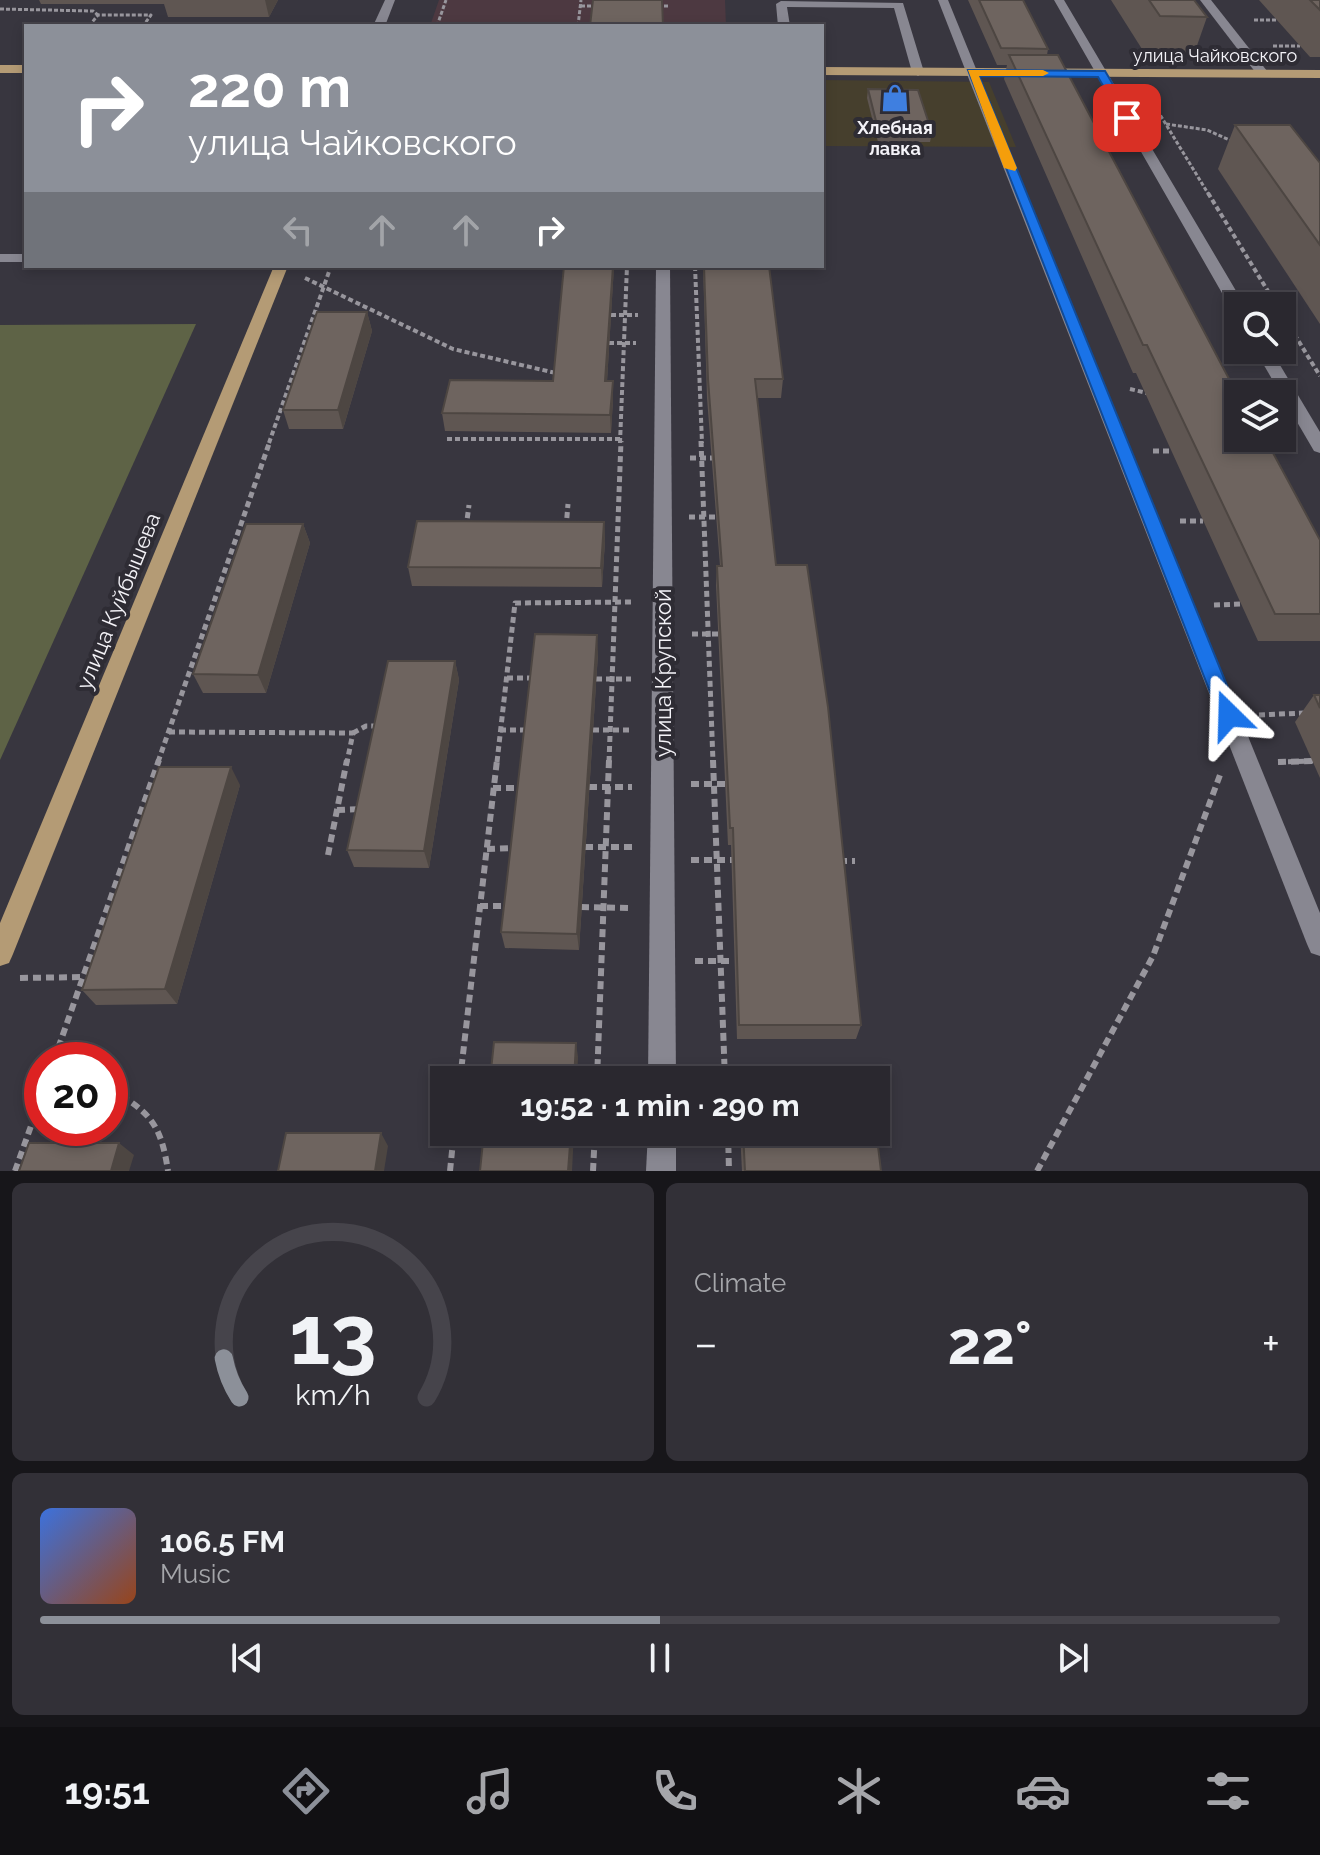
<!DOCTYPE html>
<html lang="en">
<head>
<meta charset="utf-8">
<style>
  :root { --surface:#2a282f; --page:#323037; --text:#f1f3f6; --muted:#a5a6aa; --line:#46444b; --accent:#8c9099 }
  body { margin:0; font-family:Raleway,sans-serif; background:var(--page); color:var(--text); height:100vh; display:flex; flex-direction:column; font-size:30px; white-space:nowrap }
  * { box-sizing:border-box; margin:0 }
  p { font-size:26px; color:var(--muted) }
  .icon { flex:none; width:44px; height:44px; fill:none; stroke:currentColor; stroke-width:2; stroke-linecap:round; stroke-linejoin:round }
  .map { position:relative; height:1171px; overflow:hidden }
  .details { display:flex; flex-direction:column; gap:12px; padding:12px; background:#17161a; flex:1 }
  .details>* { flex:none }
  .hud { position:absolute; left:24px; top:24px; width:800px; height:244px; border-radius:0px; box-shadow:0 4px 12px #0003,0 0 0 2px var(--line); background:#8c9099; color:#fff; overflow:hidden }
  .buttons { position:absolute; left:1224px; top:292px; display:grid; gap:16px }
  .buttons a { display:grid; place-items:center; width:72px; height:72px; border-radius:0px; background:var(--surface); box-shadow:0 4px 12px #0003,0 0 0 2px var(--line); font-size:40px }
  .speed { position:absolute; left:24px; top:1042px; display:flex; gap:16px; font-size:40px; font-weight:700; text-align:center }
  .speed>* { display:grid; place-content:center; width:104px; height:104px; border-radius:50%; background:var(--surface); box-shadow:0 4px 12px #0003,0 0 0 2px var(--line); line-height:1 }
  .speed .limit { border:12px solid #d22; background:#fff; color:#111 }
  .pin { position:absolute; display:grid; place-items:center; width:68px; height:68px; color:#fff; margin:-34px; border-radius:16px; box-shadow:0 4px 12px #0006 }
  .me { position:absolute; width:88px; margin:-44px; rotate:338deg; stroke-linejoin:round; filter:drop-shadow(0 0 6px #0008) }
  .turn { display:flex; align-items:center; gap:28px; height:168px; padding:0 32px; font-size:36px }
  .turn .icon { width:104px; height:104px; stroke-width:2.5 }
  .turn b { display:block; font-size:56px; line-height:68px }
  .lanes { display:flex; align-items:center; height:76px; padding:0 32px; background:#0003; justify-content:center; gap:40px; direction:ltr }
  .lanes .off { opacity:.35 }
  .big { font-size:60px; font-weight:700; line-height:1.1 }
  .details .tile { flex:1; display:flex; flex-direction:column; justify-content:center; gap:12px; min-width:0; padding:0 28px; border-radius:12px; background:var(--page) }
  .details .dial { align-items:center; gap:0 }
  .dial svg { height:208px; overflow:visible; fill:none; stroke:var(--line); stroke-width:7; stroke-linecap:round; text-anchor:middle }
  .dial text { fill:var(--text); stroke:none }
  .song { display:flex; align-items:center; gap:24px }
  .cover { width:96px; height:96px; border-radius:12px; background:linear-gradient(135deg,hsl(220 70% 55%),hsl(20 70% 35%)) }
  .played { height:8px; border-radius:4px; background:linear-gradient(90deg,var(--accent) 50%,var(--line) 50%) }
  .keys { display:flex; justify-content:space-around; direction:ltr }
  .heat { display:flex; justify-content:space-between; align-items:center; font-size:44px; direction:ltr }
  .details .tiles { flex:1; display:grid; gap:12px; grid-template-columns:1fr 1fr }
  .tile:last-child { grid-column:span 2 }
  .trip { position:absolute; left:430px; top:1066px; width:460px; height:80px; border-radius:0px; background:var(--surface); box-shadow:0 4px 12px #0003,0 0 0 2px var(--line); font-weight:700; line-height:80px; text-align:center }
  .menu { display:flex; height:128px; justify-content:space-around; align-items:center; background:#111013; color:var(--muted) }
  .menu .icon { width:56px; height:56px }
  .menu .active { color:var(--accent) }
  .menu b { font-size:36px; color:var(--text) }
  .map>svg:first-child { display:block }
  .commercial { fill:#463f2d }
  .medical { fill:#4d3941 }
  .green { fill:#5e6346 }
  .lines { fill:none; stroke-linecap:round; stroke-linejoin:round }
  .path-far3 { stroke:#98969d; stroke-width:3; stroke-dasharray:4 2; stroke-linecap:butt }
  .path-far2 { stroke:#98969d; stroke-width:4; stroke-dasharray:5 3; stroke-linecap:butt }
  .path-far1 { stroke:#98969d; stroke-width:5; stroke-dasharray:6 4; stroke-linecap:butt }
  .path { stroke:#98969d; stroke-width:6; stroke-dasharray:8 5; stroke-linecap:butt }
  .minor { fill:#888791; fill-rule:evenodd }
  .major { fill:#b49b75; fill-rule:evenodd }
  .wall { fill:#5f5652 }
  .shaded-wall { fill:#4d4642 }
  .building { fill:#6e645f; stroke:#4d4642; stroke-width:2 }
  .route { fill:#1a73e8; stroke:#114b97; stroke-width:2 }
  .slow { fill:#f59e0b }
  .labels { text-anchor:middle; stroke-width:8; stroke-linejoin:round; paint-order:stroke }
  .far-street-label { font-size:18px; fill:#f4f3f8; stroke:#2e2c34 }
  .far-poi-label { font-size:18px; font-weight:bold; fill:#f4f3f8; stroke:#2e2c34 }
  .street-label { font-size:22px; fill:#f4f3f8; stroke:#2e2c34 }
</style>
</head>
<body>
<div class="map">
<svg width="1320" height="1171" viewBox="0 0 1320 1171">
  <rect width="100%" height="100%" fill="#38363f"/>
  <path class="commercial" d="M822,80l167,2 27,65 -194,-1z"/>
  <path class="medical" d="M439,0h286l1,26h-296z"/>
  <path class="green" d="M196,324l-196,436v-435z"/>
  <g class="lines">
    <g class="path-far3">
      <path d="M581,6h15"/>
      <path d="M658,6h12"/>
      <path d="M0,9l93,2 5,4"/>
      <path d="M1254,20h23"/>
      <path d="M89,26l9,-11h53l-8,11"/>
      <path d="M437,26l9,-26"/>
      <path d="M578,26l3,-26"/>
      <path d="M1273,46h27"/>
      <path d="M1148,95l61,100"/>
      <path d="M1166,124l41,6 27,12"/>
    </g>
    <g class="path-far2">
      <path d="M1208,193l69,113"/>
      <path d="M695,266l7,177"/>
      <path d="M305,278l148,71 107,25"/>
      <path d="M1282,314l38,62"/>
      <path d="M611,315h27"/>
      <path d="M609,343h27"/>
      <path d="M1130,389l21,5"/>
      <path d="M447,439h173"/>
      <path d="M269,443l62,-177"/>
      <path d="M620,443l7,-177"/>
    </g>
    <g class="path-far1">
      <path d="M701,441l12,321"/>
      <path d="M1153,451h19"/>
      <path d="M690,458h23"/>
      <path d="M689,517h27"/>
      <path d="M1180,521h23"/>
      <path d="M466,528l3,-23"/>
      <path d="M566,528l2,-24"/>
      <path d="M1214,605l27,-1"/>
      <path d="M692,634h27"/>
      <path d="M507,678h27"/>
      <path d="M596,679h35"/>
      <path d="M1259,715l45,-2"/>
      <path d="M500,730h28"/>
      <path d="M593,730h39"/>
      <path d="M169,732l184,1 -6,29"/>
      <path d="M353,733l13,-7h13"/>
      <path d="M158,762l112,-321"/>
      <path d="M497,762l18,-159 119,-1"/>
      <path d="M609,762l12,-321"/>
      <path d="M1278,762l35,-1"/>
    </g>
    <g class="path">
      <path d="M713,760l12,320"/>
      <path d="M1278,762l35,-1"/>
      <path d="M691,784h35"/>
      <path d="M589,787h43"/>
      <path d="M493,788h28"/>
      <path d="M337,810l24,-1"/>
      <path d="M585,847h47"/>
      <path d="M487,849l28,-1"/>
      <path d="M328,855l19,-95"/>
      <path d="M691,860h46"/>
      <path d="M839,861h16"/>
      <path d="M480,906h28"/>
      <path d="M581,907l51,1"/>
      <path d="M695,961h39"/>
      <path d="M20,978l63,-1"/>
      <path d="M54,1060l105,-300"/>
      <path d="M460,1080l37,-320"/>
      <path d="M597,1080l12,-320"/>
      <path d="M110,1089c40,23 51,35 58,82"/>
      <path d="M728,1132l1,39"/>
      <path d="M15,1171l27,-76"/>
      <path d="M450,1171l4,-39"/>
      <path d="M593,1171l2,-39"/>
      <path d="M1037,1171l116,-215 67,-181"/>
    </g>
    <g class="minor">
      <path d="M385,0h10l-10,26h-12z"/>
      <path d="M938,0h10l372,913v43l-9,-3 -4,-9z"/>
      <path d="M1054,0h10l181,306h-7v6l-8,-5z"/>
      <path d="M1200,0h11l56,71v6h-8z"/>
      <path d="M781,1l122,2 21,69 -6,4 -6,-4 -18,-64 -107,-1 3,19h-12l-2,-22z"/>
      <rect x="0" y="254" width="26" height="8"/>
      <path d="M656,266h14l6,814h-28z"/>
      <path d="M1255,350h16l49,82v21l-6,-2z"/>
      <path d="M648,1132h28v39h-30z"/>
    </g>
    <g class="major">
      <rect x="0" y="65" width="26" height="8"/>
      <path d="M822,67l498,3v8l-498,-3z"/>
      <path d="M274,266h14l-275,688 -4,9 -9,3v-43z"/>
    </g>
  </g>
  <g class="wall">
    <path d="M39,0h239l-9,17h-101l-4,-13h-123z"/>
    <path d="M968,0h55l25,49 -1,6 273,485v101h-62l-122,-268h-3l-129,-294 3,-14h-10z"/>
    <path d="M1111,0h83l13,17 -14,40h-46z"/>
    <path d="M1259,0h61v57h-10z"/>
    <path d="M868,89l64,44 -2,9h-52l-11,-44z"/>
    <path d="M1235,125l85,38v161l-102,-155z"/>
    <path d="M564,266h50l-7,115h6v18l-2,34 -166,-2 -3,-18 111,-32z"/>
    <path d="M703,266h66l14,113 -2,19h-24l19,167 85,460 -5,14h-119l-6,-194h-3l-12,-260 1,-19h3l-13,-168z"/>
    <path d="M367,312l5,19 -29,98h-54l-6,-19z"/>
    <path d="M604,522l1,19 -3,46 -190,-1 -4,-19z"/>
    <path d="M303,524l7,19 -44,150h-63l-10,-19z"/>
    <path d="M598,653l-19,297 -74,-2 -4,-16z"/>
    <path d="M455,661l4,19 -30,188 -75,-1 -7,-17z"/>
    <path d="M1314,695h6v83l-25,-56z"/>
    <path d="M240,785l-63,219 -81,1 -14,-15z"/>
    <path d="M740,1132h136l5,39h-139z"/>
  </g>
  <g class="shaded-wall">
    <path d="M265,0h13l-9,17z"/>
    <path d="M613,266h1l-8,133 -1,-18z"/>
    <path d="M367,312l5,19 -29,98 -5,-19z"/>
    <path d="M613,381v18l-2,34 -1,-18z"/>
    <path d="M604,522l1,19 -3,46 -1,-19z"/>
    <path d="M303,524l7,19 -44,150 -8,-18z"/>
    <path d="M597,635l1,18 -19,297 -2,-16z"/>
    <path d="M455,661l4,19 -30,188 -5,-17z"/>
    <path d="M231,767l9,18 -63,219 -12,-15z"/>
    <path d="M576,1043l2,14 -1,23h-3z"/>
    <path d="M571,1132h3l-2,39h-4z"/>
    <path d="M381,1133l7,13 -4,25h-9z"/>
    <path d="M119,1143l15,12 -5,16h-18z"/>
  </g>
  <g class="building">
    <path d="M593,0h69l1,26h-73z"/>
    <path d="M979,0h44l25,49 -47,-1z"/>
    <path d="M1149,0h45l13,17 -47,-1z"/>
    <path d="M1310,0h10v10z"/>
    <path d="M1009,55h49l179,339h4h-3v44h27l55,102v74h-45l-128,-269h-4z"/>
    <path d="M868,89l50,1 14,43h-53z"/>
    <path d="M1235,125h55l30,38v82z"/>
    <path d="M564,266h49l-8,115h8l-3,34 -168,-2 8,-33 103,1z"/>
    <path d="M704,266h65l14,113h-28l21,186h31l21,142 33,318h-122l-6,-197h-3l-13,-262h5l-14,-187z"/>
    <path d="M317,312h50l-29,98h-55z"/>
    <path d="M417,521l187,1 -3,46 -193,-1z"/>
    <path d="M246,524h57l-45,151 -65,-1z"/>
    <path d="M535,634l62,1 -20,299 -76,-2z"/>
    <path d="M388,661h67l-31,190 -77,-1z"/>
    <path d="M1314,695h6v13z"/>
    <path d="M159,767h72l-66,222 -83,1z"/>
    <path d="M494,1042l82,1 -2,37h-84z"/>
    <path d="M876,1130l5,41h-136l-2,-39h133z"/>
    <path d="M484,1132h87l-3,39h-88z"/>
    <path d="M286,1133h95l-6,38h-97z"/>
    <path d="M29,1143h90l-8,28h-92z"/>
  </g>
  <path class="route" d="M968,70l137,1 28,47 -10,2 -25,-43 -119,-1 260,639 -3,6 -7,2 -7,-2 -3,-6z"/>
  <path class="slow" d="M968,70h75l6,3 -6,3h-64l38,92 -2,3 -11,-3z"/>
  <defs>
    <symbol id="shop-bare" viewBox="-9 -9 18 18"><path d="M-5-2.5h2.3a2.7 3.5 0 0 1 5.4 0H5L5.5 6h-11ZM-1.5-2.5h3a1.5 2.3 0 0 0-3 0Z" fill="#3f7fe0" stroke="#2e2c34" stroke-width="2.5" paint-order="stroke"/></symbol>
  </defs>
  <g fill-rule="evenodd">
    <use href="#shop-bare" x="875" y="78" width="40" height="40"/>
  </g>
  <g class="labels">
    <g class="far-street-label">
      <text x="1215" y="62">улица Чайковского</text>
    </g>
    <g class="far-poi-label">
      <text x="895" y="134">Хлебная<tspan x="895" dy="21">лавка</tspan></text>
    </g>
    <g class="street-label">
      <text transform="translate(118 601) rotate(-68)" y="8">улица Куйбышева</text>
      <text transform="translate(663 673) rotate(-90)" y="8">улица Крупской</text>
    </g>
  </g>
</svg>
<div class="buttons">
<a><svg class="icon" aria-label="search" viewBox="0 0 24 24"><circle cx="10" cy="10" r="6"/><path d="M15 15l6 6"/></svg></a>
<a><svg class="icon" aria-label="layers" viewBox="0 0 24 24"><path d="M12 4l9 5-9 5-9-5zM3 14l9 5 9-5"/></svg></a>
</div>
<div class="speed"><div class="limit">20</div></div>
<div class="pin" style="left:1127px;top:118px;background:#d93025"><svg class="icon" aria-label="arrive" viewBox="0 0 24 24"><path d="M6 21V4h12l-3 4 3 4H6"/></svg></div>
<svg class="me" style="left:1229px;top:715px" viewBox="-20 -20 40 40"><path d="M0-17L14 15 0 8-14 15z" fill="#1a73e8" stroke="#fff" stroke-width="4"/></svg>
<div class="trip">19:52 · 1 min · 290 m</div>
<div class="hud">
<div class="turn"><svg class="icon" aria-label="right" viewBox="0 0 24 24"><path d="M7 20v-9h11M14 6l5 5-5 5"/></svg><div><b>220 m</b>улица Чайковского</div></div>
<div class="lanes"><svg class="icon off" aria-label="left" viewBox="0 0 24 24"><path d="M17 20v-9H6M10 6l-5 5 5 5"/></svg><svg class="icon off" aria-label="ahead" viewBox="0 0 24 24"><path d="M12 20V5M6 11l6-6 6 6"/></svg><svg class="icon off" aria-label="ahead" viewBox="0 0 24 24"><path d="M12 20V5M6 11l6-6 6 6"/></svg><svg class="icon" aria-label="right" viewBox="0 0 24 24"><path d="M7 20v-9h11M14 6l5 5-5 5"/></svg></div>
</div>
</div>
<section class="details">
<div class="tiles">
<div class="tile dial"><svg viewBox="0 0 100 80">
<path d="M14 69A42 42 0 1 1 86 69"/>
<path d="M14 69A42 42 0 0 1 8 54" stroke="#8c9099"/>
<text x="50" y="56" font-size="32" font-weight="700">13</text>
<text x="50" y="72" font-size="11">km/h</text>
</svg></div>
<div class="tile"><p>Climate</p>
<div class="heat"><a>−</a><b class="big">22°</b><a>+</a></div>
</div>
<div class="tile">
<div class="song"><i class="cover"></i><div><b>106.5 FM</b><p>Music</p></div></div>
<div class="played"></div>
<div class="keys"><svg class="icon" aria-label="previous" viewBox="0 0 24 24"><path d="M18 5L8 12l10 7zM5 5v14"/></svg><svg class="icon" aria-label="pause" viewBox="0 0 24 24"><path d="M8 5v14M16 5v14"/></svg><svg class="icon" aria-label="next" viewBox="0 0 24 24"><path d="M6 5l10 7-10 7zM19 5v14"/></svg></div>
</div>
</div>
</section>
<nav class="menu">
<b>19:51</b>
<svg class="icon active" aria-label="directions" viewBox="0 0 24 24"><path d="M12 3l9 9-9 9-9-9zM9 14v-3h6M13 9l2 2-2 2"/></svg>
<svg class="icon" aria-label="music" viewBox="0 0 24 24"><path d="M9 18V5l10-2v13"/><circle cx="6" cy="18" r="3"/><circle cx="16" cy="16" r="3"/></svg>
<svg class="icon" aria-label="phone" viewBox="0 0 24 24"><path d="M5 4h4l2 5-3 2q2 4 5 5l2-3 5 2v4C11 20 4 13 5 4z"/></svg>
<svg class="icon" aria-label="climate" viewBox="0 0 24 24"><path d="M12 3v18M4 7l16 10M4 17L20 7"/></svg>
<svg class="icon" aria-label="car" viewBox="0 0 24 24"><path d="M5 17H2v-5l4-1 3-4h7l3 4 3 1v5h-3M9 17h6M6 11h13"/><circle cx="7" cy="17" r="2"/><circle cx="17" cy="17" r="2"/></svg>
<svg class="icon" aria-label="filters" viewBox="0 0 24 24"><path d="M4 7h16M4 17h16"/><circle cx="9" cy="7" r="2"/><circle cx="15" cy="17" r="2"/></svg>
</nav>
</body>
</html>
